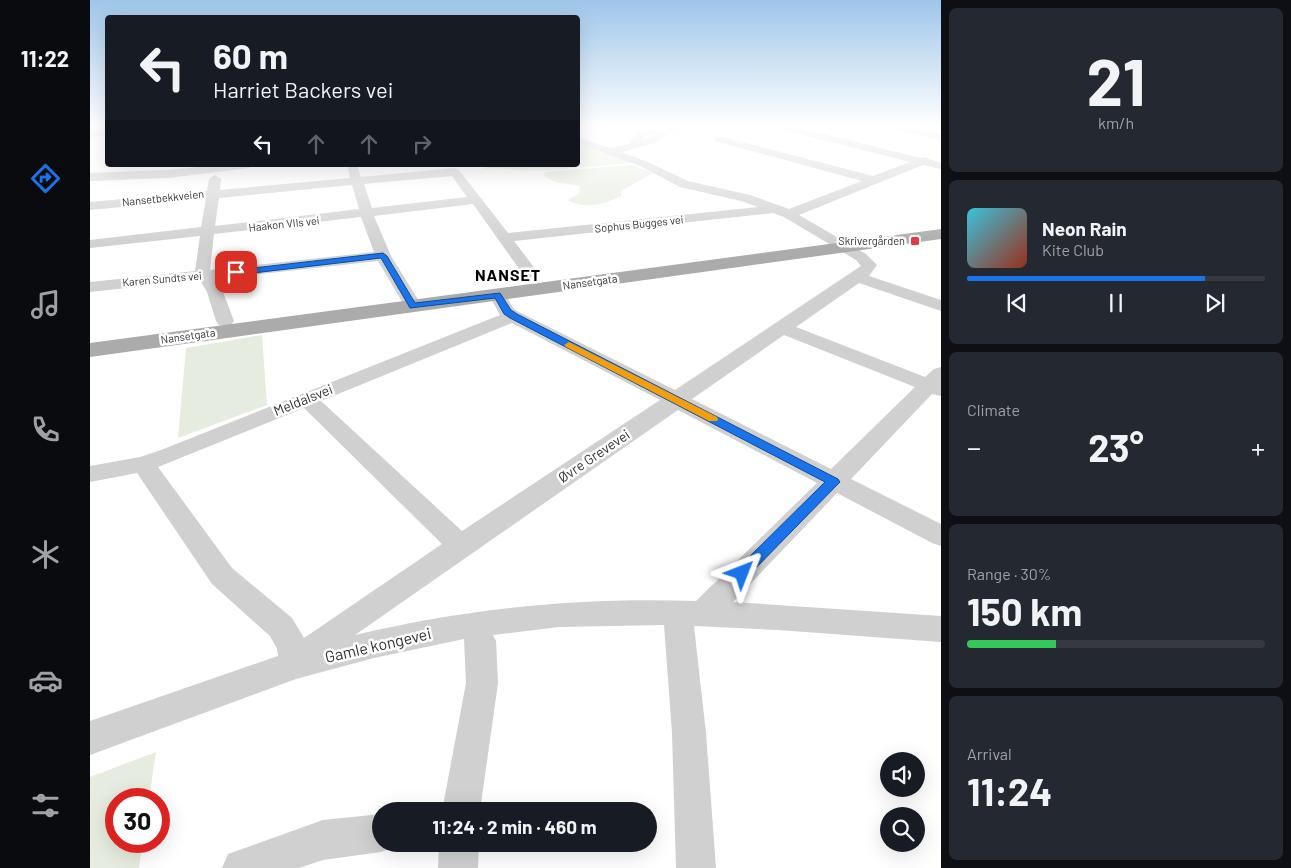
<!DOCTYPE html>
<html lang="en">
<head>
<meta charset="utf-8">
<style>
  :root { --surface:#171b24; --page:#242831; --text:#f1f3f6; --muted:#9ea1a6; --line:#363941; --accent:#1a73e8 }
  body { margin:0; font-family:Barlow,sans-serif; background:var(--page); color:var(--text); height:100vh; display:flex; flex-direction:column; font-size:19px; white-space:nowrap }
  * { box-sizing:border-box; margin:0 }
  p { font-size:16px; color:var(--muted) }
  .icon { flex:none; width:28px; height:28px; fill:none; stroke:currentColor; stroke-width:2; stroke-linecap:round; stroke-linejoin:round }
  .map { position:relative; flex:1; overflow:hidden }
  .panel { display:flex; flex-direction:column; gap:8px; padding:8px; background:#0d0f14; width:350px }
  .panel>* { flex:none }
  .guide { position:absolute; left:15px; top:15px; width:475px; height:152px; border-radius:5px; box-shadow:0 5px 20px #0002; background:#171b24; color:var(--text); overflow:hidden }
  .fabs { position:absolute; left:790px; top:752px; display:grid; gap:10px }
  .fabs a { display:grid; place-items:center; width:45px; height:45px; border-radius:50%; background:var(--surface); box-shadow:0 5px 20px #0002; font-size:25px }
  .speed { position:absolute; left:15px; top:788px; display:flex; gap:10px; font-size:25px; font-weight:700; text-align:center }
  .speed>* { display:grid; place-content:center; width:65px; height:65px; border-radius:50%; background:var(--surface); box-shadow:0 5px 20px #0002; line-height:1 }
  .speed .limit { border:8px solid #d22; background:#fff; color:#111 }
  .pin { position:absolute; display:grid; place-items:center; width:42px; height:42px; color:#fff; margin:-21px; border-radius:10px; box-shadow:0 2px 8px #0006 }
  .me { position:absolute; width:55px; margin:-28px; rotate:45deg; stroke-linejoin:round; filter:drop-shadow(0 0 4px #0008) }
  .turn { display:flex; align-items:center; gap:18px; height:105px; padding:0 25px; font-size:22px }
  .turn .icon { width:65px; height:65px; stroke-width:2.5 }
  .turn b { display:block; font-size:35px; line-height:42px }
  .lanes { display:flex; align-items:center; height:48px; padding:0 25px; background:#0003; justify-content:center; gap:25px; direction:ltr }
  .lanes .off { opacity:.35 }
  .big { font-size:38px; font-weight:700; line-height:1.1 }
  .panel .card { flex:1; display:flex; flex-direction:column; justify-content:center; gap:8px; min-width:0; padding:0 18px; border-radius:8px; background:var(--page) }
  .panel .dial { align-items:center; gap:0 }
  .dial b { font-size:65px; line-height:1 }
  .song { display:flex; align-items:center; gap:15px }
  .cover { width:60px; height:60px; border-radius:8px; background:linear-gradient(135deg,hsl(190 70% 55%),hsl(10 70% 35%)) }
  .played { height:5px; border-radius:2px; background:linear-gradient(90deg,var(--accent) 80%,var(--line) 80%) }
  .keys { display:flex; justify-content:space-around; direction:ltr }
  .heat { display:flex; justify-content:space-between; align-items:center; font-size:28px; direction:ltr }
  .charge { height:8px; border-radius:4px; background:linear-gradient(90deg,#34c759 30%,var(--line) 0) }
  .trip { position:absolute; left:282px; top:802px; width:285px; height:50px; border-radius:25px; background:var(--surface); box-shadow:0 5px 20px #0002; font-weight:700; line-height:50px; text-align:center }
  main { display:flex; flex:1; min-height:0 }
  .menu { display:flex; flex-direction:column; width:90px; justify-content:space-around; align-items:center; background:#090b0e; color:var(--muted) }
  .menu .icon { width:35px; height:35px }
  .menu .current { color:var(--accent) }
  .menu b { font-size:22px; color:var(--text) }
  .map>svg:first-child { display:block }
  .green { fill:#e6ecdf }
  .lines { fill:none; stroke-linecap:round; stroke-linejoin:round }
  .minor { fill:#d0d0d0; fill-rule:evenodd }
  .major { fill:#ababab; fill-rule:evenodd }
  .route { fill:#1a73e8; stroke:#114b97 }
  .slow { fill:#f59e0b }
  .poi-dot { fill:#e63946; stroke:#fff; stroke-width:2 }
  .labels { text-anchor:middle; stroke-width:5; stroke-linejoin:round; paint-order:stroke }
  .far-street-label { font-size:11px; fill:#333; stroke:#fff }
  .far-poi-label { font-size:11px; fill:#333; stroke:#fff; text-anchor:end }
  .street-label { font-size:14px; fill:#333; stroke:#fff }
  .far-district-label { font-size:16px; font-weight:bold; letter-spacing:1px; fill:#000; stroke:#fff }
  .near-street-label { font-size:16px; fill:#333; stroke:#fff }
</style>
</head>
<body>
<main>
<nav class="menu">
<b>11:22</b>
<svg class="icon current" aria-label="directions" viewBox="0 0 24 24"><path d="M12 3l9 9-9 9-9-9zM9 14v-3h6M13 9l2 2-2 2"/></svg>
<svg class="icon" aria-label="music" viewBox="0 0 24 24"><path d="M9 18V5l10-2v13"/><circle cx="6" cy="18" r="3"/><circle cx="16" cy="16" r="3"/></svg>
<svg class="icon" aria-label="phone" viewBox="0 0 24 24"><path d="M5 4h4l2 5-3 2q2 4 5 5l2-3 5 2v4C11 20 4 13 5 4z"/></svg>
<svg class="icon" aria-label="climate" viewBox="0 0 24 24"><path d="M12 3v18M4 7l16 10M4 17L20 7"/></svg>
<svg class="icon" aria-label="car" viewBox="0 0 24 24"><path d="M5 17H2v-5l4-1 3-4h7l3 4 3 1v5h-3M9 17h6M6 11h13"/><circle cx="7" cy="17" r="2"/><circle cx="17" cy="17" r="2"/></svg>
<svg class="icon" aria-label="filters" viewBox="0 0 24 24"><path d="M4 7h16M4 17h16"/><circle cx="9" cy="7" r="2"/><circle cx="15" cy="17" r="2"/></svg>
</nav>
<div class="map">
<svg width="851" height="868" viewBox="0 0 851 868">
  <rect width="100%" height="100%" fill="#fff"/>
  <g class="green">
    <path d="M576,125h44l-33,9 -22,-6z"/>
    <path d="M488,142l55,21 -99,8 -39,-3 -9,1 -3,-4h95z"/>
    <path d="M542,165l21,8 -32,18v5c-15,8 -37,14 -53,4l11,-6 1,-8 -25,-4 -11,-6 2,-4z"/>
    <path d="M172,335l5,70 -89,33 8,-90z"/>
    <path d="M66,752l-7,47h-33v42h27l-4,27h-49v-91z"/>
  </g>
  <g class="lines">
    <g class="minor">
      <path d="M680,125h17l134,33 4,-1 16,6v6l-18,-4 -124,50 67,39 11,11 -8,11 72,24v11l-82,-28 -63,44 129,50 9,-8 7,-2v29l-9,-2 -81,85 90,45v22l-9,-3 -95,-50 -104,109 208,14v26l-163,-12 -84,-4 12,107 10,135h-40l-4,-135 -8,-108 -105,2 -66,8 3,6 2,42 -18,128h-38l24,-128 -2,-44 -90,19 -78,21 -206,76v-34l188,-65 -1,-7 -7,-13 -58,-52 -75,-111 -47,9v-16l50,-9 21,-7 339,-135 -11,-20 2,-4h12l11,18 5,3 156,78 186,-124 -5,-6 -72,-43 -11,-4 -259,28 25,33 -2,3h-12l-52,-73 -99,12 17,40 31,50 -3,4 -6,1 -6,-1 -29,-49 -163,18 8,13 11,29 -3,4 -6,1 -6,-1 -3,-4 -9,-29 -7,-12 -110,12v-10l105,-11 5,-35 -110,12v-8l111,-13 5,-28 -116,11v-8l117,-11 2,-12 6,-4 6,4 -1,11 130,-12 -3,-13h10l4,12 94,-9 4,2 49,63 250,-26 -17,-6 -61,-14 -40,-21 -62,-23v-6l32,11 19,-4 8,-13 18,-2 12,6 -11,8 -35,9 27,10 40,19 62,14 39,14 73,-28 -147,-40 -1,-2 1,-2h8l150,39 37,-14 -138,-35zM565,135l-14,6 3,-5zM362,176l15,21 -95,11 -8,-24zM262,185l7,24 -144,17 4,-28zM271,217l13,35 -164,18 4,-36zM422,323l148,77 -198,131 -141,-130zM694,335l131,52 -84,82 -139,-70zM214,408l138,136 -138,94 -12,-20 -60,-50 -74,-101zM588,410l139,73 -121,118c-115,-4 -228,7 -341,34z"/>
      <path d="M792,125h18l41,9v6l-57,-13z"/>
      <path d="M18,129v6l-18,2v-6z"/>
      <path d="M128,165h37l-6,3 -81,10 -78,3v-8l78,-3z"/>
      <path d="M291,814v30h15l-1,3 -14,5 -58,8 -24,8h-77l6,-14 95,-34z"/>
      <path d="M349,844h40l-1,24h-40z"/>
    </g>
    <path class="major" d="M851,229v10l-851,118v-14z"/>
  </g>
  <linearGradient id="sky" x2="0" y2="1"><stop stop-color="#9ec6ea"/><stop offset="0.51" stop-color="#fff"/><stop offset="1" stop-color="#fff" stop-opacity="0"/></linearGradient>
  <rect width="851" height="247" fill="url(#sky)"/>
  <path class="route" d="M293,253l4,3 28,47 85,-10 11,17 6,4 321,165 2,3 -93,95 -5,2 -5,-2 -2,-4 2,-4 88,-87 -315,-164 -6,-4 -9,-16 -85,10 -29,-50 -145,17 -4,-3 4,-2z"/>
  <path class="slow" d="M479,342l148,75 1,2 -1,2h-8l-143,-74 -2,-2z"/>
  <rect class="poi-dot" x="820" y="236" width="10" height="10" rx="2.5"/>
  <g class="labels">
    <g class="far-street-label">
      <text transform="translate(73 198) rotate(-6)" y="4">Nansetbekkveien</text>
      <text transform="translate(194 224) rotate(-6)" y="4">Haakon VIIs vei</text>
      <text transform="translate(549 224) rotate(-6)" y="4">Sophus Bugges vei</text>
      <text transform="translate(72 279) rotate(-5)" y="4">Karen Sundts vei</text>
      <text transform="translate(500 282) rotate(-8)" y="4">Nansetgata</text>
      <text transform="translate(98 336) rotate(-8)" y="4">Nansetgata</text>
    </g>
    <g class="far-poi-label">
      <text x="815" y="245">Skrivergården</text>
    </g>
    <g class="street-label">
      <text transform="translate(213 400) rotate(-22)" y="5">Meldalsvei</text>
      <text transform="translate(504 456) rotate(-34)" y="5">Øvre Grevevei</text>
    </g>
    <g class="far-district-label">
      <text x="418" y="281">NANSET</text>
    </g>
    <g class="near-street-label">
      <text transform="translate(288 645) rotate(-13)" y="6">Gamle kongevei</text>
    </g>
  </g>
</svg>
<div class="fabs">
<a><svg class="icon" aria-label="sound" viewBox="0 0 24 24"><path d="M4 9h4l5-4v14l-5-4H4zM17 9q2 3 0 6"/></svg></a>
<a><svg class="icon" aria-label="search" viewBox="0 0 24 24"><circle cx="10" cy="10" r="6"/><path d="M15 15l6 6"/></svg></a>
</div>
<div class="speed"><div class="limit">30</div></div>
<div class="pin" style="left:146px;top:272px;background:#d93025"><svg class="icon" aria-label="arrive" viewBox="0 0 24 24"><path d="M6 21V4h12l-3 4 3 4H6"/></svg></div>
<svg class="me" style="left:652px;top:573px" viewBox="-20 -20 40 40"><path d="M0-17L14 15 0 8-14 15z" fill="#1a73e8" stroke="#fff" stroke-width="4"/></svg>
<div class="trip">11:24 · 2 min · 460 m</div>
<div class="guide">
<div class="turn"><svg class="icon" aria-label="left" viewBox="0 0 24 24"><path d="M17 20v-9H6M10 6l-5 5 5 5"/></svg><div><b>60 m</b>Harriet Backers vei</div></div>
<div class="lanes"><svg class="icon" aria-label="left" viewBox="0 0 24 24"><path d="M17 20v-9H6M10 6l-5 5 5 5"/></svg><svg class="icon off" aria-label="ahead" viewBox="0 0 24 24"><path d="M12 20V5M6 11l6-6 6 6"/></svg><svg class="icon off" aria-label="ahead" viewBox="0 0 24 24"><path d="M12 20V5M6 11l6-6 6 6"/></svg><svg class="icon off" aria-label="right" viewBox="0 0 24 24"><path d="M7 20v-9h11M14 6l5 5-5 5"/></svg></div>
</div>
</div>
<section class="panel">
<div class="card dial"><b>21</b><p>km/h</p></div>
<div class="card">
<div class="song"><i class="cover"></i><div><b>Neon Rain</b><p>Kite Club</p></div></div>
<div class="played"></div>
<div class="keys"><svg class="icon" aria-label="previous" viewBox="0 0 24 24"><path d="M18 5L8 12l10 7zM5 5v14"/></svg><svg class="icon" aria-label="pause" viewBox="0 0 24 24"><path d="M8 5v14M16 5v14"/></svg><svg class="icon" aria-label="next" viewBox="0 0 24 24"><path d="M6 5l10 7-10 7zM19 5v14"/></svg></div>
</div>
<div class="card"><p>Climate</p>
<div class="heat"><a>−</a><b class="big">23°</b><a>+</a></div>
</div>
<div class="card"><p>Range · 30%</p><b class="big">150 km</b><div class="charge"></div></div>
<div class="card"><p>Arrival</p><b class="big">11:24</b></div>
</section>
</main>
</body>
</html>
